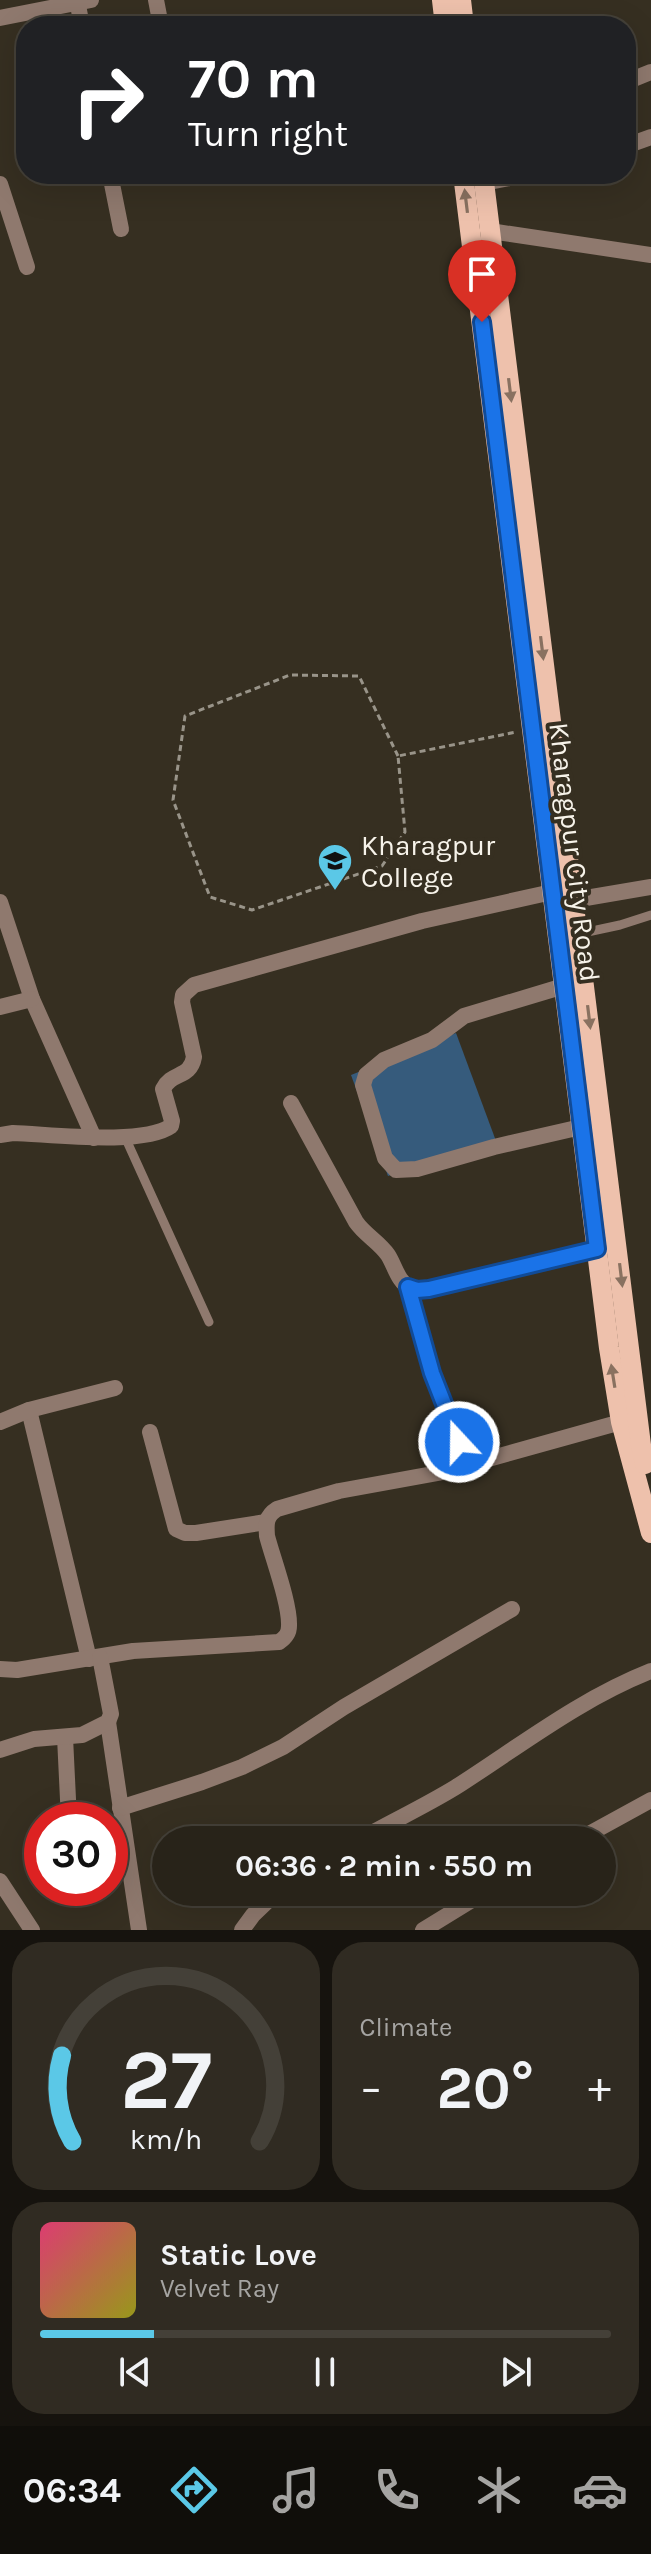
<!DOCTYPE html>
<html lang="en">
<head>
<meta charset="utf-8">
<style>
  :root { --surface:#282319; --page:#302b22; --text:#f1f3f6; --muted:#a5a4a2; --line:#444038; --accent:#5bc8e7 }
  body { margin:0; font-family:Karla,sans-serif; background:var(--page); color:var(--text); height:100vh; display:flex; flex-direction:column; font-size:30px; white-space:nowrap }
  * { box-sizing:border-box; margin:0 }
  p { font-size:26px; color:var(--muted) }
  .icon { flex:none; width:44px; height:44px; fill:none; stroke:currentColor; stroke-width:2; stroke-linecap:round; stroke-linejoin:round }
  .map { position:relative; height:1930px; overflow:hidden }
  .side { display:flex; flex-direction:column; gap:12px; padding:12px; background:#16130e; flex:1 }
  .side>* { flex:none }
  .top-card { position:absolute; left:16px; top:16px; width:620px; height:168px; border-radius:32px; box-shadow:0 8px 32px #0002,0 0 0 2px var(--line); background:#202124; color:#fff; overflow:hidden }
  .speed { position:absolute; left:24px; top:1802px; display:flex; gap:16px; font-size:40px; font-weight:700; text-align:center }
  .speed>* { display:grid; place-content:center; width:104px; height:104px; border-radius:50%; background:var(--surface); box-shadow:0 8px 32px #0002,0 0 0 2px var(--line); line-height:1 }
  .speed .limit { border:12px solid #d22; background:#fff; color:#111 }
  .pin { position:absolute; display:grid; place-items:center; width:68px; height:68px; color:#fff; margin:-82px -34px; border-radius:50% 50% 50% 0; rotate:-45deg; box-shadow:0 0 8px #0007 }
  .pin .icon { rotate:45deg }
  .me { position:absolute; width:88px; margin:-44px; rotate:339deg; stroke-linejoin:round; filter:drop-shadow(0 0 6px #0008) }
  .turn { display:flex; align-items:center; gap:28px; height:168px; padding:0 40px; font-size:36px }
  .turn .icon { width:104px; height:104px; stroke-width:2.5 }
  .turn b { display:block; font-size:56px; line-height:68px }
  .big { font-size:60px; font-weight:700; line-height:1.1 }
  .side .widget { flex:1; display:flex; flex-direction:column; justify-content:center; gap:12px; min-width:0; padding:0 28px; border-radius:32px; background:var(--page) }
  .side .dial { align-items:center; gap:0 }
  .dial svg { height:208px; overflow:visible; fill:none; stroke:var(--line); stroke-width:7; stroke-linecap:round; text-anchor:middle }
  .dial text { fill:var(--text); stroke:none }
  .song { display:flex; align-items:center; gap:24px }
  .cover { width:96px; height:96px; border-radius:12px; background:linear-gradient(135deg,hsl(340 70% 55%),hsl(60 70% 35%)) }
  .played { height:8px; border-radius:4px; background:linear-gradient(90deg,var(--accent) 20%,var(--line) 20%) }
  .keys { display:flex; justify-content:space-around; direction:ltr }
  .heat { display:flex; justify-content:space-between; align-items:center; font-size:44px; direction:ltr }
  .side .tiles { flex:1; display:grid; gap:12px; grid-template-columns:1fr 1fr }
  .widget:last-child { grid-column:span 2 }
  .trip { position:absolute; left:152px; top:1826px; width:464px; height:80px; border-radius:40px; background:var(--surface); box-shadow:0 8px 32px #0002,0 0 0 2px var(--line); font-weight:700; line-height:80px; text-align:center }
  .tab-bar { display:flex; height:128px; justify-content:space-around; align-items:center; background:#100e0a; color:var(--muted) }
  .tab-bar .icon { width:56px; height:56px }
  .tab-bar .current { color:var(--accent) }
  .tab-bar b { font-size:36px; color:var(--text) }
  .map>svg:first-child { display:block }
  .water { fill:#365b7c }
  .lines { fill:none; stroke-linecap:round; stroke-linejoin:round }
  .path { stroke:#999489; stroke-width:3; stroke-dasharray:6 4; stroke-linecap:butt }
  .service { stroke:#8f796e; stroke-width:9 }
  .minor { stroke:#8f796e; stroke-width:16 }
  .primary { stroke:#eec1ac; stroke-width:20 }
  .oneway { fill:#897160 }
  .route-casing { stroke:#114b97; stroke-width:20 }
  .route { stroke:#1a73e8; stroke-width:14 }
  .labels { text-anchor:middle; stroke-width:8; stroke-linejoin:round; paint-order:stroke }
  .poi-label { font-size:28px; fill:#f7f3ea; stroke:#362f21; text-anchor:start }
  .street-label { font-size:28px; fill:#f7f3ea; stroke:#362f21 }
</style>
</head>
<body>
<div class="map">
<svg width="651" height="1930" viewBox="0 0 651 1930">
  <rect width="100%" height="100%" fill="#362f21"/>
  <path class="water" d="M456,1033l40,108 -108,35 -37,-101z"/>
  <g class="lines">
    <path class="path" d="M398,756l-39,-80 -69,-1 -105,41 -12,84 37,97 42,13 130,-44 23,-34 -7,-76 118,-24"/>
    <g class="service">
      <path d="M578,934l42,-9 31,-10"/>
      <path d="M125,1137l84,185"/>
    </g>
    <g class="minor">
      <path d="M77,0l5,26"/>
      <path d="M156,0l5,26"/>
      <path d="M0,18l91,-18"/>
      <path d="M626,82l25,-10"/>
      <path d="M626,146l25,-9"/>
      <path d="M110,174l11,55"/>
      <path d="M484,183l46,-9"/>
      <path d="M0,184l27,83"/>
      <path d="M490,231l161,24"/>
      <path d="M574,900l77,-13"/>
      <path d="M0,902l32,97 62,139"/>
      <path d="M564,986l-100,30 -32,24 -48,20 -18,15 -3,10 22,73 11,12 21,-1 77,-22 87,-20"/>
      <path d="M0,1007l32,-8"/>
      <path d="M291,1103l65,119c9,13 23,20 32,33 7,11 10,27 22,33 6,3 13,1 19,1l168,-40"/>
      <path d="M0,1135l13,-2c36,1 130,13 158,-7l1,-5 -9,-32c9,-18 27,-10 31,-32l-12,-55 1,-7 11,-10 228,-64 130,-29"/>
      <path d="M408,1287l24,86 35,92"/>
      <path d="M29,1410l60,249"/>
      <path d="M0,1422l29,-12 86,-22"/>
      <path d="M150,1432l26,97 9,4h11l70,-11"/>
      <path d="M0,1669l17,1 116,-19 146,-9c6,-4 10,-8 10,-16 1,-22 -16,-67 -22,-90 -1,-13 -1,-20 10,-27l62,-18 99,-18 183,-51"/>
      <path d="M108,1722l31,208"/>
      <path d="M65,1737l4,83"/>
      <path d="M0,1750l34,-11 48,-4 26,-13 3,-8 -11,-57"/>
      <path d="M120,1808l82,-26 40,-15 41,-20 61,-40 168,-98"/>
      <path d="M359,1840c32,-18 66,-34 97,-53 64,-41 124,-88 195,-116"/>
      <path d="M578,1840l73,-40"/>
      <path d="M0,1881l32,49"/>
      <path d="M242,1930l11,-15 24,-23"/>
      <path d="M423,1930l62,-38"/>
    </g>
    <g class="primary">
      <path d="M442,0l3,26"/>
      <path d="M461,0l3,26"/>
      <path d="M463,174l146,1174 12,74 30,111"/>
      <path d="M483,174l158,1271 4,19"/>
    </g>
  </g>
  <defs><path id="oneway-solid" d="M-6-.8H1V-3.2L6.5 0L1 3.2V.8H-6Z" transform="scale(2)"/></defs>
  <g class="oneway">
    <use href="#oneway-solid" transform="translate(466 201) rotate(-97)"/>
    <use href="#oneway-solid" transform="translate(510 390) rotate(83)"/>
    <use href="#oneway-solid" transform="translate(542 648) rotate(83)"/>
    <use href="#oneway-solid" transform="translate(589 1017) rotate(83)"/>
    <use href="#oneway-solid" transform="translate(621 1275) rotate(83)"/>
    <use href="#oneway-solid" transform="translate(613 1376) rotate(-99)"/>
  </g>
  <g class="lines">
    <defs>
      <path id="route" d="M459,1442l-27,-69 -24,-86 9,3 12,-1 168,-40 -115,-927"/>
    </defs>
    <use href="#route" class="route-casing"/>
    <use href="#route" class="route"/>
  </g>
  <defs>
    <symbol id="university-pin" viewBox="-11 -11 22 30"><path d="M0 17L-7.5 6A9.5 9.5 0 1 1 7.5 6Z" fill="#5bc8e7" stroke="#362f21"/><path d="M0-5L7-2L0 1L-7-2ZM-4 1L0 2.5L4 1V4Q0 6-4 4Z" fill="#111"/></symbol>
  </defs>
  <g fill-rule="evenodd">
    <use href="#university-pin" x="315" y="841" width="40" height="54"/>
  </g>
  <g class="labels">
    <g class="poi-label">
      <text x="361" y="855">Kharagpur<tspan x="361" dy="32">College</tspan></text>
    </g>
    <g class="street-label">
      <text transform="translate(575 852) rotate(83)" y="10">Kharagpur City Road</text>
    </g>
  </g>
</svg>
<div class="speed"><div class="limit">30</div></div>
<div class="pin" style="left:482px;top:322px;background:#d93025"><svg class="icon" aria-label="arrive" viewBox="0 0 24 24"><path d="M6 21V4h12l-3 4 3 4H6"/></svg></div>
<svg class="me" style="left:459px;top:1442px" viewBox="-20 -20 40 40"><circle r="17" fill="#1a73e8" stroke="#fff" stroke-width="3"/><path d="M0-11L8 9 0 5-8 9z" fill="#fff"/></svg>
<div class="trip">06:36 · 2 min · 550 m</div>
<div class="top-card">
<div class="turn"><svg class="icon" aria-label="right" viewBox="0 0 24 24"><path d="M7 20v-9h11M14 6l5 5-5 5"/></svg><div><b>70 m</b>Turn right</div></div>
</div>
</div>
<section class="side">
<div class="tiles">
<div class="widget dial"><svg viewBox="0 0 100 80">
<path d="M14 69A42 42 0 1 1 86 69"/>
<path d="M14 69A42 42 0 0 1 10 36" stroke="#5bc8e7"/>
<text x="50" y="56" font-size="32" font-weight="700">27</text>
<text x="50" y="72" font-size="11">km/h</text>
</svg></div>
<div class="widget"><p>Climate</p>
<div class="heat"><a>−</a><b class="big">20°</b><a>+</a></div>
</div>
<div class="widget">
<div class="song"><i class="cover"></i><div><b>Static Love</b><p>Velvet Ray</p></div></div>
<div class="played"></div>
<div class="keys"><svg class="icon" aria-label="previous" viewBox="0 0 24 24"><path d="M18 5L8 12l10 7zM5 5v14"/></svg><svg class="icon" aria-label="pause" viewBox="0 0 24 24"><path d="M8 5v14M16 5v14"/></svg><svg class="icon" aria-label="next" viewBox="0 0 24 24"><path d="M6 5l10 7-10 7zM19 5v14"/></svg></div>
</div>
</div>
</section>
<nav class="tab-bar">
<b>06:34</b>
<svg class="icon current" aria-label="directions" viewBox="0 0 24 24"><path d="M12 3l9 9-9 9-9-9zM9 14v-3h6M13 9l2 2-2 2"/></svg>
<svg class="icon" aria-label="music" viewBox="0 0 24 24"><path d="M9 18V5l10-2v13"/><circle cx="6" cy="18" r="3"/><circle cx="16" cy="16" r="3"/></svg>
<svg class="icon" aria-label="phone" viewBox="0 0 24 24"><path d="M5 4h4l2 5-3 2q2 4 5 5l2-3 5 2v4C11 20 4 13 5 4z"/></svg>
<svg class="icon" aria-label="climate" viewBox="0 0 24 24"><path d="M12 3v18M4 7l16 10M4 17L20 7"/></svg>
<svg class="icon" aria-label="car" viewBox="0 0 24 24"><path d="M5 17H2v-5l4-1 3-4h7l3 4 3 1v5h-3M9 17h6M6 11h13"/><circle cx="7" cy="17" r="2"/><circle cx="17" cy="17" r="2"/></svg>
</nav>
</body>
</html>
